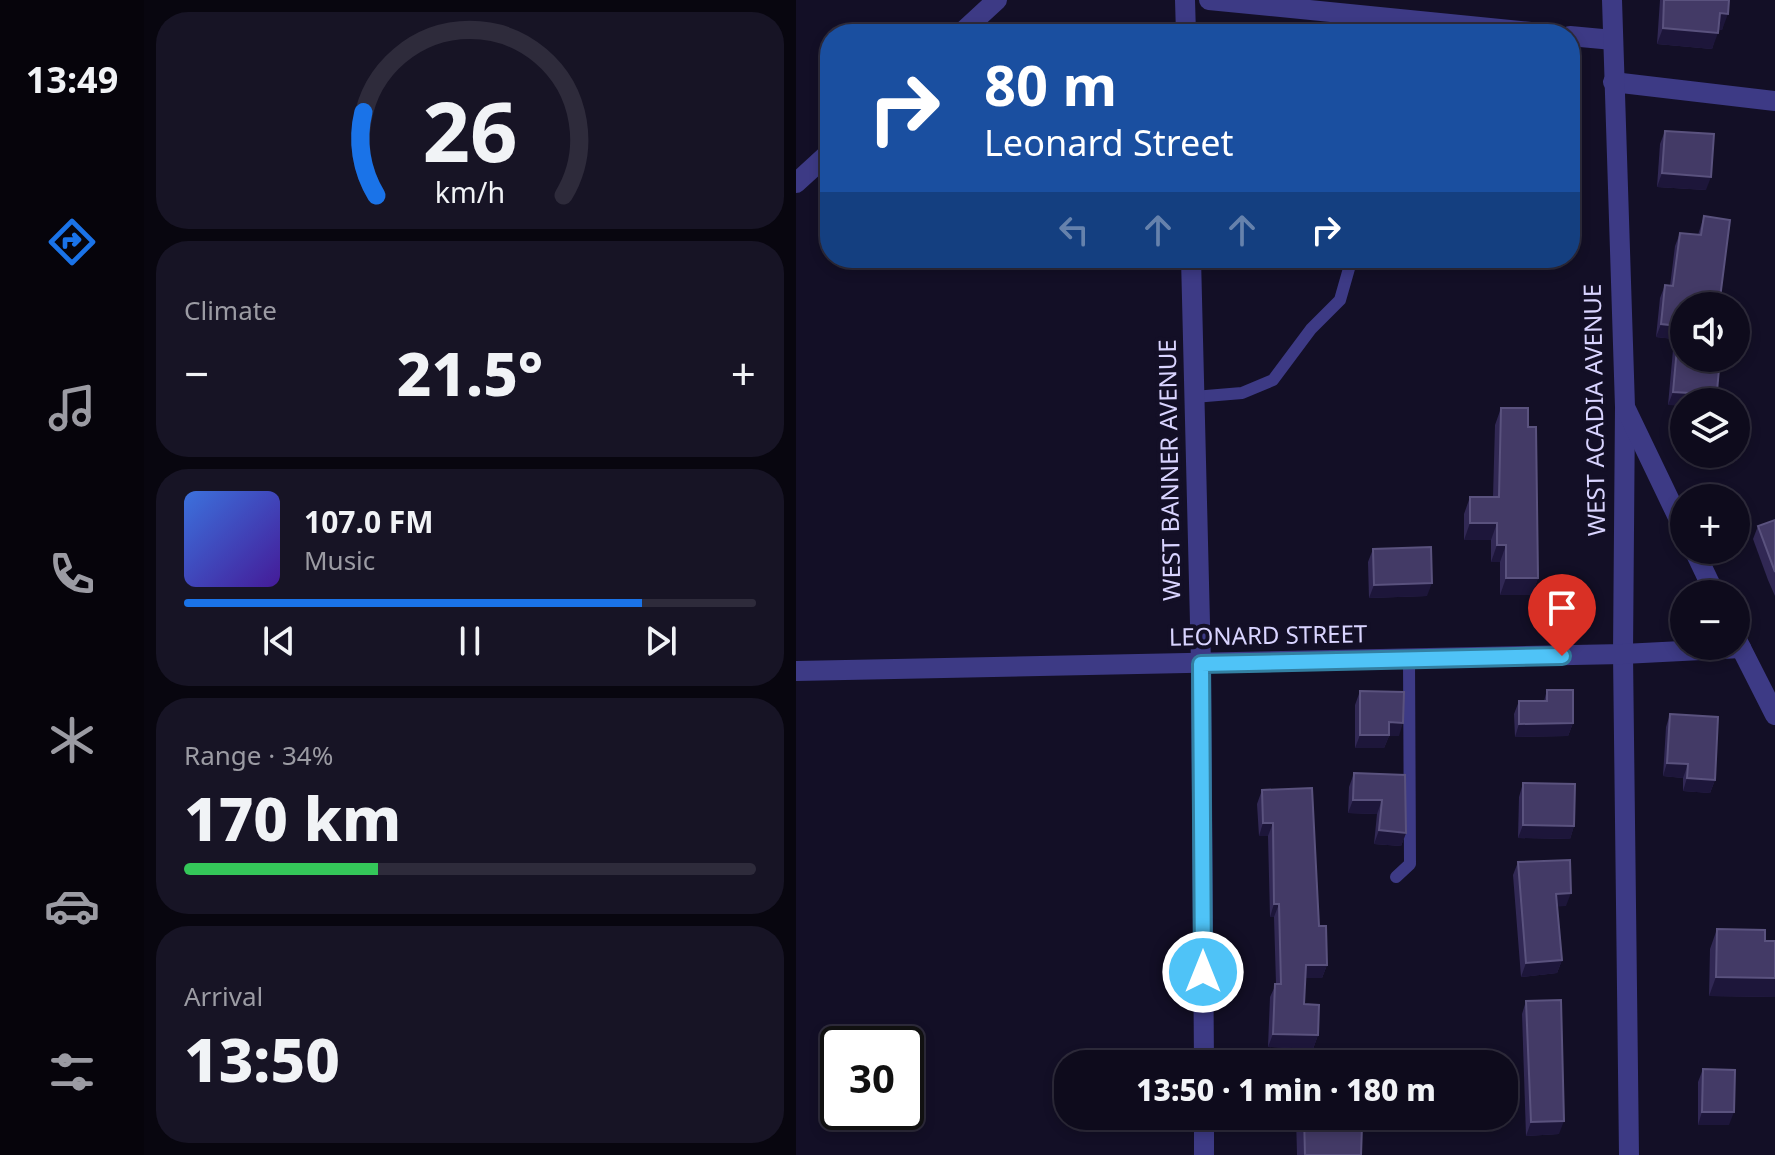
<!DOCTYPE html>
<html lang="en">
<head>
<meta charset="utf-8">
<style>
  :root { --surface:#0e0b1c; --page:#171425; --text:#f1f3f6; --muted:#9b9ba3; --line:#2e2b3b; --accent:#1a73e8 }
  body { margin:0; font-family:"Noto Sans",sans-serif; background:var(--page); color:var(--text); height:100vh; display:flex; flex-direction:column; font-size:30px; white-space:nowrap }
  * { box-sizing:border-box; margin:0 }
  p { font-size:26px; color:var(--muted) }
  .icon { flex:none; width:44px; height:44px; fill:none; stroke:currentColor; stroke-width:2; stroke-linecap:round; stroke-linejoin:round }
  .map { position:relative; flex:1; overflow:hidden }
  .panel { display:flex; flex-direction:column; gap:12px; padding:12px; background:#08060f; width:652px }
  .panel>* { flex:none }
  .banner { position:absolute; left:24px; top:24px; width:760px; height:244px; border-radius:32px; box-shadow:0 4px 12px #0003,0 0 0 2px var(--line); background:#1a4fa0; color:#fff; overflow:hidden }
  .fabs { position:absolute; left:874px; top:292px; display:grid; gap:16px }
  .fabs a { display:grid; place-items:center; width:80px; height:80px; border-radius:50%; background:var(--surface); box-shadow:0 4px 12px #0003,0 0 0 2px var(--line); font-size:40px }
  .speed { position:absolute; left:24px; top:1026px; display:flex; gap:16px; font-size:40px; font-weight:700; text-align:center }
  .speed>* { display:grid; place-content:center; width:104px; height:104px; border-radius:50%; background:var(--surface); box-shadow:0 4px 12px #0003,0 0 0 2px var(--line); line-height:1 }
  .speed .limit { border:4px solid #111; border-radius:12px; background:#fff; color:#111 }
  .pin { position:absolute; display:grid; place-items:center; width:68px; height:68px; color:#fff; margin:-82px -34px; border-radius:50% 50% 50% 0; rotate:-45deg; box-shadow:0 0 8px #0007 }
  .pin .icon { rotate:45deg }
  .me { position:absolute; width:88px; margin:-44px; rotate:0deg; stroke-linejoin:round; filter:drop-shadow(0 0 6px #0008) }
  .turn { display:flex; align-items:center; gap:28px; height:168px; padding:0 32px; font-size:36px }
  .turn .icon { width:104px; height:104px; stroke-width:2.5 }
  .turn b { display:block; font-size:56px; line-height:68px }
  .lanes { display:flex; align-items:center; height:76px; padding:0 32px; background:#0003; justify-content:center; gap:40px; direction:ltr }
  .lanes .off { opacity:.35 }
  .big { font-size:60px; font-weight:800; line-height:1.1 }
  .panel .widget { flex:1; display:flex; flex-direction:column; justify-content:center; gap:12px; min-width:0; padding:0 28px; border-radius:32px; background:var(--page) }
  .panel .dial { align-items:center; gap:0 }
  .dial svg { height:208px; overflow:visible; fill:none; stroke:var(--line); stroke-width:7; stroke-linecap:round; text-anchor:middle }
  .dial text { fill:var(--text); stroke:none }
  .song { display:flex; align-items:center; gap:24px }
  .cover { width:96px; height:96px; border-radius:12px; background:linear-gradient(135deg,hsl(220 70% 55%),hsl(260 70% 35%)) }
  .played { height:8px; border-radius:4px; background:linear-gradient(90deg,var(--accent) 80%,var(--line) 80%) }
  .keys { display:flex; justify-content:space-around; direction:ltr }
  .heat { display:flex; justify-content:space-between; align-items:center; font-size:44px; direction:ltr }
  .charge { height:12px; border-radius:6px; background:linear-gradient(90deg,#34c759 34%,var(--line) 0) }
  .trip { position:absolute; left:258px; top:1050px; width:464px; height:80px; border-radius:32px; background:var(--surface); box-shadow:0 4px 12px #0003,0 0 0 2px var(--line); font-weight:800; line-height:80px; text-align:center }
  main { display:flex; flex:1; min-height:0 }
  .dock { display:flex; flex-direction:column; width:144px; justify-content:space-around; align-items:center; background:#06040b; color:var(--muted) }
  .dock .icon { width:56px; height:56px }
  .dock .active { color:var(--accent) }
  .dock b { font-size:36px; color:var(--text) }
  .map>svg:first-child { display:block }
  .lines { fill:none; stroke-linecap:round; stroke-linejoin:round }
  .service { stroke:#3d3a85; stroke-width:12 }
  .minor { stroke:#3d3a85; stroke-width:20 }
  .tertiary { stroke:#3d3a85; stroke-width:20 }
  .wall { fill:#312854 }
  .shaded-wall { fill:#1d163a }
  .building { fill:#433a66; stroke:#5a527e; stroke-width:2 }
  .route-casing { stroke:#337fa1; stroke-width:20 }
  .route { stroke:#4fc3f7; stroke-width:14 }
  .labels { text-anchor:middle; stroke-width:8; stroke-linejoin:round; paint-order:stroke }
  .street-label { font-size:24px; fill:#d9d4ff; stroke:#130f26 }
</style>
</head>
<body>
<main>
<nav class="dock">
<b>13:49</b>
<svg class="icon active" aria-label="directions" viewBox="0 0 24 24"><path d="M12 3l9 9-9 9-9-9zM9 14v-3h6M13 9l2 2-2 2"/></svg>
<svg class="icon" aria-label="music" viewBox="0 0 24 24"><path d="M9 18V5l10-2v13"/><circle cx="6" cy="18" r="3"/><circle cx="16" cy="16" r="3"/></svg>
<svg class="icon" aria-label="phone" viewBox="0 0 24 24"><path d="M5 4h4l2 5-3 2q2 4 5 5l2-3 5 2v4C11 20 4 13 5 4z"/></svg>
<svg class="icon" aria-label="climate" viewBox="0 0 24 24"><path d="M12 3v18M4 7l16 10M4 17L20 7"/></svg>
<svg class="icon" aria-label="car" viewBox="0 0 24 24"><path d="M5 17H2v-5l4-1 3-4h7l3 4 3 1v5h-3M9 17h6M6 11h13"/><circle cx="7" cy="17" r="2"/><circle cx="17" cy="17" r="2"/></svg>
<svg class="icon" aria-label="filters" viewBox="0 0 24 24"><path d="M4 7h16M4 17h16"/><circle cx="9" cy="7" r="2"/><circle cx="15" cy="17" r="2"/></svg>
</nav>
<section class="panel">
<div class="widget dial"><svg viewBox="0 0 100 80">
<path d="M14 69A42 42 0 1 1 86 69"/>
<path d="M14 69A42 42 0 0 1 9 37" stroke="#1a73e8"/>
<text x="50" y="56" font-size="32" font-weight="700">26</text>
<text x="50" y="72" font-size="11">km/h</text>
</svg></div>
<div class="widget"><p>Climate</p>
<div class="heat"><a>−</a><b class="big">21.5°</b><a>+</a></div>
</div>
<div class="widget">
<div class="song"><i class="cover"></i><div><b>107.0 FM</b><p>Music</p></div></div>
<div class="played"></div>
<div class="keys"><svg class="icon" aria-label="previous" viewBox="0 0 24 24"><path d="M18 5L8 12l10 7zM5 5v14"/></svg><svg class="icon" aria-label="pause" viewBox="0 0 24 24"><path d="M8 5v14M16 5v14"/></svg><svg class="icon" aria-label="next" viewBox="0 0 24 24"><path d="M6 5l10 7-10 7zM19 5v14"/></svg></div>
</div>
<div class="widget"><p>Range · 34%</p><b class="big">170 km</b><div class="charge"></div></div>
<div class="widget"><p>Arrival</p><b class="big">13:50</b></div>
</section>
<div class="map">
<svg width="979" height="1155" viewBox="0 0 979 1155">
  <rect width="100%" height="100%" fill="#130f26"/>
  <g class="lines">
    <g class="service">
      <path d="M398,397l48,-4 31,-13 38,-51 29,-29 12,-42"/>
      <path d="M600,877l14,-13 -1,-205"/>
    </g>
    <g class="minor">
      <path d="M389,0l1,34"/>
      <path d="M413,0l342,34"/>
      <path d="M164,34l37,-34"/>
      <path d="M774,36l43,4"/>
      <path d="M817,82l162,19"/>
      <path d="M0,183l34,-31"/>
      <path d="M395,258l10,406 3,400"/>
      <path d="M829,407l-2,247 6,501"/>
      <path d="M0,671l827,-17 118,-6"/>
      <path d="M408,1116v39"/>
    </g>
    <g class="tertiary">
      <path d="M816,0l13,407 59,123"/>
      <path d="M898,550l21,44"/>
      <path d="M940,638l39,77"/>
    </g>
  </g>
  <g class="wall">
    <path d="M864,0h69l-7,30 -4,-1 -6,20 -55,-5z"/>
    <path d="M869,131l41,59 -49,-3 3,-43z"/>
    <path d="M908,216l26,4 -46,86 32,96h-32l-16,3 6,-66 -18,-2 4,-39 5,-13 5,1 5,-40 5,-13 18,2z"/>
    <path d="M705,408l27,19 10,151 -6,17h-32v-33h-9v-22h-27v-26l6,-17h23l2,-72z"/>
    <path d="M979,520v76l-7,-16 -15,-41 5,-13z"/>
    <path d="M577,549l54,47 -58,2 -1,-36z"/>
    <path d="M751,690l26,33 -5,13 -53,1 -1,-23 5,-13h25z"/>
    <path d="M564,691l39,45h-10l-5,12h-29v-43z"/>
    <path d="M874,714l45,66 -5,13 -27,-2v-13l-20,-2 3,-49z"/>
    <path d="M558,773l51,2 1,58 -5,13 -27,-2 3,-30 -29,-1 1,-26z"/>
    <path d="M727,783l51,43 -4,13 -52,-1 1,-41z"/>
    <path d="M466,790l57,136 8,39 -5,13h-17l-1,26 14,31 -5,14 -45,-2 2,-50 6,-13 -2,-67h-4l-2,-81h-9l-2,-32z"/>
    <path d="M722,862l48,44h-9l5,54 -5,13 -36,4 -8,-102z"/>
    <path d="M921,929l48,12h10v56l-66,-1 1,-47z"/>
    <path d="M730,1001l33,133 -33,2 -4,-122z"/>
    <path d="M907,1069l26,56h-31v-43z"/>
    <path d="M500,1116h51v9l14,30h-64z"/>
  </g>
  <g class="shaded-wall">
    <path d="M924,13l8,1 -6,16 -8,-1z"/>
    <path d="M867,28l55,5 -6,16 -55,-5z"/>
    <path d="M866,173l49,4 -5,13 -49,-3z"/>
    <path d="M865,324l18,2 -5,13 -18,-2z"/>
    <path d="M877,392l17,1 -3,9h-3v4l-16,-1z"/>
    <path d="M940,447l5,1 -4,13 -55,-4 2,-4 52,1z"/>
    <path d="M674,523h27l-6,17h-27z"/>
    <path d="M701,545h9l-6,17h-9z"/>
    <path d="M710,578h32l-6,17h-32z"/>
    <path d="M636,583l-5,13 -58,2 5,-13z"/>
    <path d="M593,722l14,1 -4,13h-10l-5,12h-29l5,-13z"/>
    <path d="M777,723l-5,13 -53,1 4,-13z"/>
    <path d="M871,763l21,1 -5,14 -20,-2z"/>
    <path d="M891,778l28,2 -5,13 -27,-2z"/>
    <path d="M557,800h29l-5,14 -29,-1z"/>
    <path d="M467,823h10l-5,13h-9z"/>
    <path d="M727,825l51,1 -4,13 -52,-1z"/>
    <path d="M583,830l27,3 -5,13 -27,-2z"/>
    <path d="M775,893l-5,13 -15,1 5,-13z"/>
    <path d="M478,904h5l-5,13h-4z"/>
    <path d="M766,960l-5,13 -36,4 5,-14z"/>
    <path d="M510,965h21l-5,13h-21z"/>
    <path d="M920,977l59,1v19l-66,-1z"/>
    <path d="M477,1034l45,1 -5,14 -45,-2z"/>
    <path d="M906,1112h32l-5,13h-31z"/>
    <path d="M768,1121l-5,13 -33,2 5,-14z"/>
  </g>
  <g class="building">
    <path d="M868,0h65l-1,14 -8,-1 -2,20 -55,-5z"/>
    <path d="M869,131l49,3 -3,43 -49,-4z"/>
    <path d="M908,216l26,4 -11,86h-35v52h36l-4,44h-26v-9l-17,-1 6,-66 -18,-2 4,-39 8,1 7,-53 21,2z"/>
    <path d="M705,408h27v19h8l2,151h-32v-33h-9v-22h-27v-26h29z"/>
    <path d="M940,412h8l-3,36 -5,-1z"/>
    <path d="M979,520v52l-17,-46z"/>
    <path d="M635,547l1,36 -58,2 -1,-36z"/>
    <path d="M751,690h26v33l-54,1v-23h28z"/>
    <path d="M564,691l44,1 -1,31 -14,-1v13h-29z"/>
    <path d="M874,714l48,3 -3,63 -28,-2 1,-14 -21,-1z"/>
    <path d="M558,773l51,2 1,58 -27,-3 3,-30h-29z"/>
    <path d="M727,783l52,1 -1,42 -51,-1z"/>
    <path d="M516,788l7,138h7l1,39h-21l-2,39 15,1 -1,30 -45,-1 2,-50h6l-2,-80h-5l-1,-81h-10l-1,-33z"/>
    <path d="M774,860l1,33 -15,1 6,66 -36,3 -8,-101z"/>
    <path d="M921,929l48,1v11h10v37l-59,-1z"/>
    <path d="M765,1000l3,121 -33,1 -5,-121z"/>
    <path d="M907,1069l32,1 -1,42h-32z"/>
    <path d="M508,1116h43v9l15,1 -1,29h-56z"/>
  </g>
  <g class="lines">
    <defs>
      <path id="route" d="M407,972l-2,-308 361,-8"/>
    </defs>
    <use href="#route" class="route-casing"/>
    <use href="#route" class="route"/>
  </g>
  <g class="labels">
    <g class="street-label">
      <text transform="translate(799 410) rotate(-91)" y="8">WEST ACADIA AVENUE</text>
      <text transform="translate(374 470) rotate(-91)" y="8">WEST BANNER AVENUE</text>
      <text transform="translate(472 636) rotate(-1)" y="8">LEONARD STREET</text>
    </g>
  </g>
</svg>
<div class="fabs">
<a><svg class="icon" aria-label="sound" viewBox="0 0 24 24"><path d="M4 9h4l5-4v14l-5-4H4zM17 9q2 3 0 6"/></svg></a>
<a><svg class="icon" aria-label="layers" viewBox="0 0 24 24"><path d="M12 4l9 5-9 5-9-5zM3 14l9 5 9-5"/></svg></a>
<a>+</a>
<a>−</a>
</div>
<div class="speed"><div class="limit">30</div></div>
<div class="pin" style="left:766px;top:656px;background:#d93025"><svg class="icon" aria-label="arrive" viewBox="0 0 24 24"><path d="M6 21V4h12l-3 4 3 4H6"/></svg></div>
<svg class="me" style="left:407px;top:972px" viewBox="-20 -20 40 40"><circle r="17" fill="#4fc3f7" stroke="#fff" stroke-width="3"/><path d="M0-11L8 9 0 5-8 9z" fill="#fff"/></svg>
<div class="trip">13:50 · 1 min · 180 m</div>
<div class="banner">
<div class="turn"><svg class="icon" aria-label="right" viewBox="0 0 24 24"><path d="M7 20v-9h11M14 6l5 5-5 5"/></svg><div><b>80 m</b>Leonard Street</div></div>
<div class="lanes"><svg class="icon off" aria-label="left" viewBox="0 0 24 24"><path d="M17 20v-9H6M10 6l-5 5 5 5"/></svg><svg class="icon off" aria-label="ahead" viewBox="0 0 24 24"><path d="M12 20V5M6 11l6-6 6 6"/></svg><svg class="icon off" aria-label="ahead" viewBox="0 0 24 24"><path d="M12 20V5M6 11l6-6 6 6"/></svg><svg class="icon" aria-label="right" viewBox="0 0 24 24"><path d="M7 20v-9h11M14 6l5 5-5 5"/></svg></div>
</div>
</div>
</main>
</body>
</html>
